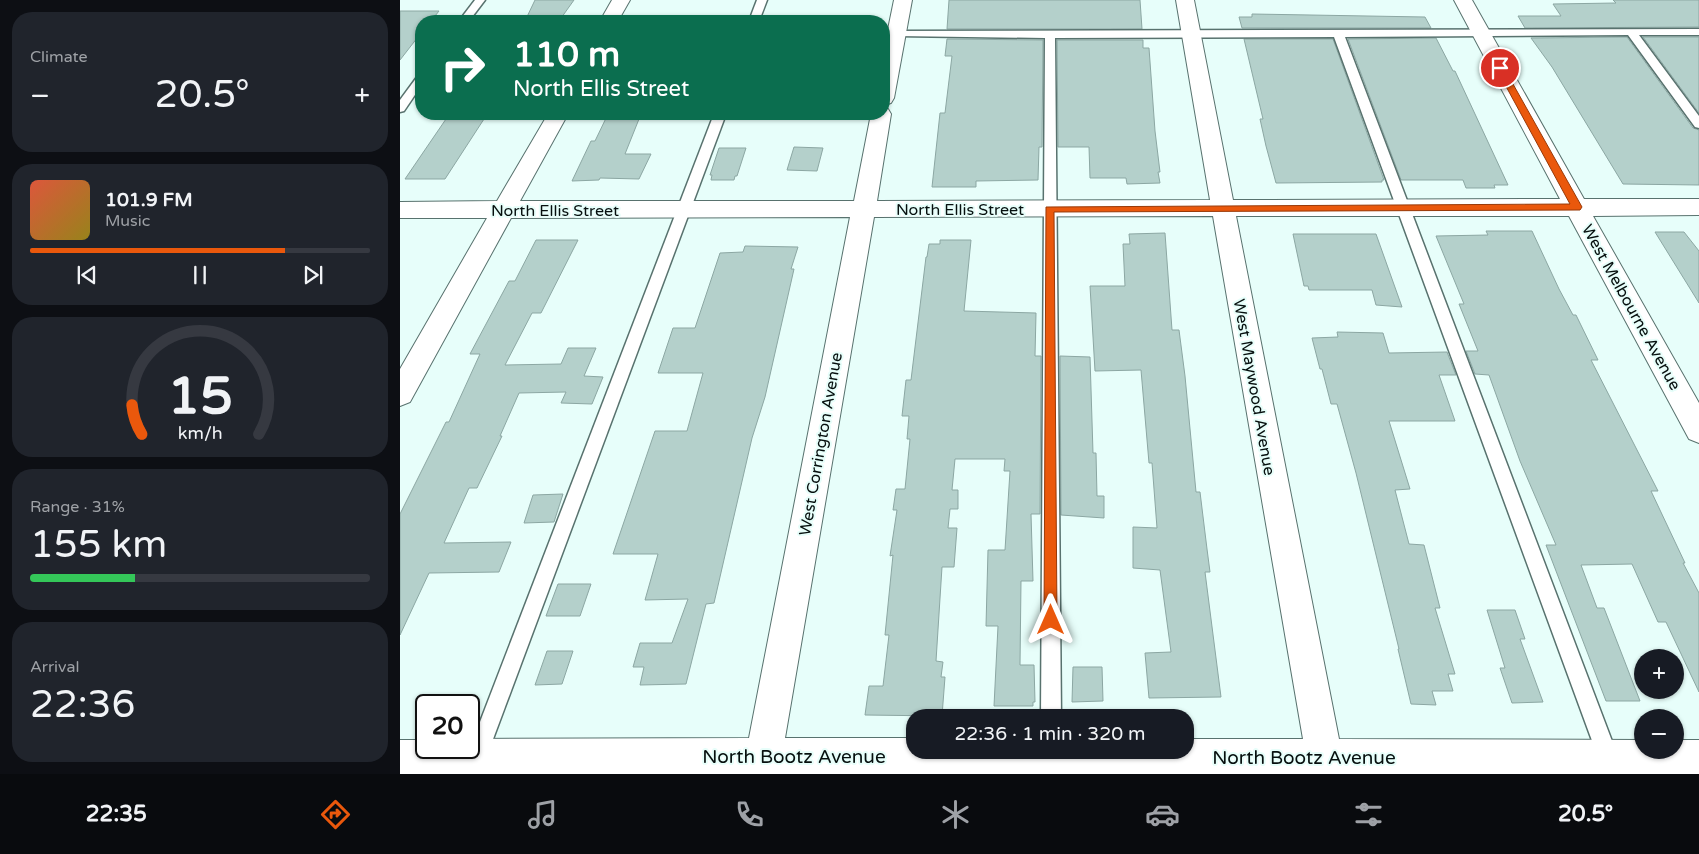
<!DOCTYPE html>
<html lang="en">
<head>
<meta charset="utf-8">
<style>
  :root { --surface:#171b24; --page:#20242c; --text:#f1f3f6; --muted:#9ea1a6; --line:#363941; --accent:#ea580c }
  body { margin:0; font-family:"Varela Round",sans-serif; background:var(--page); color:var(--text); height:100vh; display:flex; flex-direction:column; font-size:19px; white-space:nowrap }
  * { box-sizing:border-box; margin:0 }
  p { font-size:16px; color:var(--muted) }
  .icon { flex:none; width:28px; height:28px; fill:none; stroke:currentColor; stroke-width:2; stroke-linecap:round; stroke-linejoin:round }
  .map { position:relative; flex:1; overflow:hidden }
  .drawer { display:flex; flex-direction:column; gap:12px; padding:12px; background:#0d0f14; width:400px }
  .drawer>* { flex:none }
  .guide { position:absolute; left:15px; top:15px; width:475px; height:105px; border-radius:20px; box-shadow:0 1px 4px #0004; background:#0b6e4f; color:#fff; overflow:hidden }
  .buttons { position:absolute; left:1234px; top:649px; display:grid; gap:10px }
  .buttons a { display:grid; place-items:center; width:50px; height:50px; border-radius:50%; background:var(--surface); box-shadow:0 1px 4px #0004; font-size:25px }
  .speed { position:absolute; left:15px; top:694px; display:flex; gap:10px; font-size:25px; font-weight:700; text-align:center }
  .speed>* { display:grid; place-content:center; width:65px; height:65px; border-radius:50%; background:var(--surface); box-shadow:0 1px 4px #0004; line-height:1 }
  .speed .limit { border:2px solid #111; border-radius:8px; background:#fff; color:#111 }
  .pin { position:absolute; display:grid; place-items:center; width:42px; height:42px; color:#fff; margin:-21px; border:2px solid #fff; border-radius:50%; box-shadow:0 1px 5px #0007 }
  .me { position:absolute; width:55px; margin:-28px; rotate:0deg; stroke-linejoin:round; filter:drop-shadow(0 0 4px #0008) }
  .turn { display:flex; align-items:center; gap:18px; height:105px; padding:0 15px; font-size:22px }
  .turn .icon { width:65px; height:65px; stroke-width:2.5 }
  .turn b { display:block; font-size:35px; line-height:42px }
  .big { font-size:38px; font-weight:600; line-height:1.1 }
  .drawer .widget { flex:1; display:flex; flex-direction:column; justify-content:center; gap:8px; min-width:0; padding:0 18px; border-radius:20px; background:var(--page) }
  .drawer .dial { align-items:center; gap:0 }
  .dial svg { height:130px; overflow:visible; fill:none; stroke:var(--line); stroke-width:7; stroke-linecap:round; text-anchor:middle }
  .dial text { fill:var(--text); stroke:none }
  .song { display:flex; align-items:center; gap:15px }
  .cover { width:60px; height:60px; border-radius:8px; background:linear-gradient(135deg,hsl(10 70% 55%),hsl(50 70% 35%)) }
  .played { height:5px; border-radius:2px; background:linear-gradient(90deg,var(--accent) 75%,var(--line) 75%) }
  .keys { display:flex; justify-content:space-around; direction:ltr }
  .heat { display:flex; justify-content:space-between; align-items:center; font-size:28px; direction:ltr }
  .charge { height:8px; border-radius:4px; background:linear-gradient(90deg,#34c759 31%,var(--line) 0) }
  .trip { position:absolute; left:506px; top:709px; width:288px; height:50px; border-radius:20px; background:var(--surface); box-shadow:0 1px 4px #0004; font-weight:600; line-height:50px; text-align:center }
  .dock { display:flex; height:80px; justify-content:space-around; align-items:center; background:#090b0e; color:var(--muted) }
  .dock .icon { width:35px; height:35px }
  .dock .on { color:var(--accent) }
  .dock b { font-size:22px; color:var(--text) }
  main { display:flex; flex:1; min-height:0 }
  .map>svg:first-child { display:block }
  .building { fill:#b4d0cb; stroke:#8ca7a3 }
  .lines { fill:none; stroke-linecap:round; stroke-linejoin:round }
  .service-casing { stroke:#58726e; stroke-width:3 }
  .minor-casing { stroke:#58726e; stroke-width:2 }
  .service { fill:#fff; fill-rule:evenodd }
  .minor { fill:#fff; fill-rule:evenodd }
  .route { fill:#ea580c; stroke:#983908 }
  .labels { text-anchor:middle; stroke-width:4; stroke-linejoin:round; paint-order:stroke }
  .street-label { font-size:16px; fill:#060f0e; stroke:#e7fefa }
  .near-street-label { font-size:19px; fill:#060f0e; stroke:#e7fefa }
</style>
</head>
<body>
<main>
<section class="drawer">
<div class="widget"><p>Climate</p>
<div class="heat"><a>−</a><b class="big">20.5°</b><a>+</a></div>
</div>
<div class="widget">
<div class="song"><i class="cover"></i><div><b>101.9 FM</b><p>Music</p></div></div>
<div class="played"></div>
<div class="keys"><svg class="icon" aria-label="previous" viewBox="0 0 24 24"><path d="M18 5L8 12l10 7zM5 5v14"/></svg><svg class="icon" aria-label="pause" viewBox="0 0 24 24"><path d="M8 5v14M16 5v14"/></svg><svg class="icon" aria-label="next" viewBox="0 0 24 24"><path d="M6 5l10 7-10 7zM19 5v14"/></svg></div>
</div>
<div class="widget dial"><svg viewBox="0 0 100 80">
<path d="M14 69A42 42 0 1 1 86 69"/>
<path d="M14 69A42 42 0 0 1 8 51" stroke="#ea580c"/>
<text x="50" y="56" font-size="32" font-weight="700">15</text>
<text x="50" y="72" font-size="11">km/h</text>
</svg></div>
<div class="widget"><p>Range · 31%</p><b class="big">155 km</b><div class="charge"></div></div>
<div class="widget"><p>Arrival</p><b class="big">22:36</b></div>
</section>
<div class="map">
<svg width="1299" height="774" viewBox="0 0 1299 774">
  <rect width="100%" height="100%" fill="#e7fefa"/>
  <g class="building">
    <path d="M135,0h39l-15,21h-34z"/>
    <path d="M549,0h191l2,29h-195z"/>
    <path d="M1213,0h86v27l-174,1 -7,-12h43l-8,-12 63,-1z"/>
    <path d="M0,11h39l-8,10h-10v12l-21,27z"/>
    <path d="M852,14l173,3 6,11h-189l-3,-11h13z"/>
    <path d="M1227,37l66,91 6,2v55l-76,-1 -71,-117 -21,-29z"/>
    <path d="M1243,37h56v76z"/>
    <path d="M1036,38l17,33h2l53,114h-14l1,3h-29l-3,-8h-62l-53,-141z"/>
    <path d="M547,39l96,1 -1,107h-3l-1,33 -62,1v6h-44l8,-74h5l7,-57h-7z"/>
    <path d="M844,39h89l51,141h-2v2l-106,1 -10,-37 -6,-27h3z"/>
    <path d="M657,40h86v8h6l6,83 5,41h-2l2,11 -33,1 -1,-6h-36l-1,-31h-31z"/>
    <path d="M208,114h33l-16,40h26l-12,25 -39,-1 -1,2 -27,1 19,-40h4z"/>
    <path d="M46,119h38l-39,60h-40z"/>
    <path d="M394,147l29,1 -6,23 -30,-1z"/>
    <path d="M319,148h27l-9,28h-2l-1,4h-23l1,-5h-2z"/>
    <path d="M1086,231h46l27,58 14,26h3l22,45h-7l67,131h-7l34,72h-2l16,30v99l-33,-70h-8l-26,-58 -51,1 16,43h7l36,93h-34l-60,-156h10l-36,-84 -31,-86 -14,-1 -9,-23h12l-19,-47h5l-28,-68 52,-1z"/>
    <path d="M1255,232h29l15,19v52z"/>
    <path d="M765,233l7,97h7l6,46 11,116h4l7,57 3,23h-5l16,125 -72,1 -4,-45 26,-1 -11,-82 -27,-2v-41l24,1 -5,-65h-3l-8,-93 -46,1 -5,-85h35l-2,-42h7l-1,-10z"/>
    <path d="M893,234h83l26,73 -26,-2 -4,-15h-63l-1,-4h-4z"/>
    <path d="M136,240h42l-37,73h-9l-27,52 56,-1 7,-16h28l-12,28 19,1 -11,27 -31,-1 5,-11 -47,1 -19,43h2l-25,52h-8l-25,55 67,-1 -12,30 -70,1 -29,62v-121l46,-92h3l31,-68h-10l39,-73h6z"/>
    <path d="M540,240h31l-7,71 72,2 -1,43h6l-1,158h-9l2,67h-12l-1,84h14l1,37h-2v4h-39l4,-80h-12l2,-76h17l5,-79h-6l1,-12h-50l-3,31h6v19h-8l-2,19h9l-3,39h-12l-6,94 7,1 -2,15h4l-3,39 -77,-1 4,-29h14l6,-51h-4l8,-80 -3,1 7,-46h-4l3,-21h9l5,-50h-3l2,-23h-7l4,-36h5l15,-123h1l2,-13h11z"/>
    <path d="M345,246l53,1 -7,22h3l-29,128 -13,41 -38,165 -8,1 -20,80 -46,1 4,-18h-11l7,-24h32l16,-44 -43,1 13,-46h-45l42,-123h32l16,-58h-45l15,-45h22l25,-75 23,-1z"/>
    <path d="M937,332l46,1 6,20 58,-1 9,23h-17l16,46h-66l21,68 -15,1 14,54 15,1 16,63h-5l20,66h-7l5,17h-21l4,14 -25,-1 -13,-55h1l-43,-176 -19,-69h-6l-9,-35h-2l-8,-31 26,-1z"/>
    <path d="M660,356l30,1 3,96h3l1,43h7v22l-43,-3z"/>
    <path d="M163,494l-9,28 -30,1 9,-28z"/>
    <path d="M158,584h33l-11,32h-34z"/>
    <path d="M1087,610h28l10,29h-5l23,63 -31,1 -12,-35h5z"/>
    <path d="M147,651h26l-11,33 -27,1z"/>
    <path d="M673,667h29l1,34 -31,1z"/>
  </g>
  <g class="lines">
    <defs>
      <g id="service">
        <path d="M75,0h10l-16,21h-10z"/>
        <path d="M357,0h10l-8,21h-10z"/>
        <path d="M1299,29v6h-60l60,81v12l-4,-1 -67,-92 -283,2 273,720 -3,7 -7,3 -7,-3 -3,-7 -264,-720 -279,1 6,680h-20l4,-680 -148,-2 -4,-1 -1,-2 1,-2z"/>
        <path d="M21,76v10l-17,25 -4,1v-12l17,-23z"/>
        <path d="M314,114h12l-246,660h-20z"/>
      </g>
      <g id="minor">
        <path d="M212,0h18l-12,21h-18z"/>
        <path d="M494,0h18l-18,98 -3,5 -7,2v-56z"/>
        <path d="M776,0h18l39,200 327,-1 -106,-199h18l112,199h115v16l-106,1 106,187v40l-10,-4 -120,-223h-333l103,523 303,1v10h33v-10h24v34h-1299v-34h26v8h43v-9l280,-1 101,-521 -339,1 -101,184 -10,4v-37l87,-151h-87v-16l97,-1 51,-87h20l-48,87h334l17,-87h13v-6l4,1 3,5 -14,87 333,-1zM813,216l90,523h-118v11h-270v-12h-130l89,-521z"/>
      </g>
    </defs>
    <use href="#service" class="service-casing"/>
    <use href="#minor" class="minor-casing"/>
    <use href="#service" class="service"/>
    <use href="#minor" class="minor"/>
  </g>
  <path class="route" d="M1100,65l4,3 78,139 -2,3 -526,2 3,408 -2,5 -4,2 -5,-2 -2,-5 2,-413 524,-3 -74,-136z"/>
  <g class="labels">
    <g class="street-label">
      <text x="560" y="215">North Ellis Street</text>
      <text x="155" y="216">North Ellis Street</text>
      <text transform="translate(1232 307) rotate(61)" y="6">West Melbourne Avenue</text>
      <text transform="translate(855 387) rotate(80)" y="6">West Maywood Avenue</text>
      <text transform="translate(420 444) rotate(-80)" y="6">West Corrington Avenue</text>
    </g>
    <g class="near-street-label">
      <text x="394" y="763">North Bootz Avenue</text>
      <text x="904" y="764">North Bootz Avenue</text>
    </g>
  </g>
</svg>
<div class="buttons">
<a>+</a>
<a>−</a>
</div>
<div class="speed"><div class="limit">20</div></div>
<div class="pin" style="left:1100px;top:68px;background:#d93025"><svg class="icon" aria-label="arrive" viewBox="0 0 24 24"><path d="M6 21V4h12l-3 4 3 4H6"/></svg></div>
<svg class="me" style="left:651px;top:620px" viewBox="-20 -20 40 40"><path d="M0-17L14 15 0 8-14 15z" fill="#ea580c" stroke="#fff" stroke-width="4"/></svg>
<div class="trip">22:36 · 1 min · 320 m</div>
<div class="guide">
<div class="turn"><svg class="icon" aria-label="right" viewBox="0 0 24 24"><path d="M7 20v-9h11M14 6l5 5-5 5"/></svg><div><b>110 m</b>North Ellis Street</div></div>
</div>
</div>
</main>
<nav class="dock">
<b>22:35</b>
<svg class="icon on" aria-label="directions" viewBox="0 0 24 24"><path d="M12 3l9 9-9 9-9-9zM9 14v-3h6M13 9l2 2-2 2"/></svg>
<svg class="icon" aria-label="music" viewBox="0 0 24 24"><path d="M9 18V5l10-2v13"/><circle cx="6" cy="18" r="3"/><circle cx="16" cy="16" r="3"/></svg>
<svg class="icon" aria-label="phone" viewBox="0 0 24 24"><path d="M5 4h4l2 5-3 2q2 4 5 5l2-3 5 2v4C11 20 4 13 5 4z"/></svg>
<svg class="icon" aria-label="climate" viewBox="0 0 24 24"><path d="M12 3v18M4 7l16 10M4 17L20 7"/></svg>
<svg class="icon" aria-label="car" viewBox="0 0 24 24"><path d="M5 17H2v-5l4-1 3-4h7l3 4 3 1v5h-3M9 17h6M6 11h13"/><circle cx="7" cy="17" r="2"/><circle cx="17" cy="17" r="2"/></svg>
<svg class="icon" aria-label="filters" viewBox="0 0 24 24"><path d="M4 7h16M4 17h16"/><circle cx="9" cy="7" r="2"/><circle cx="15" cy="17" r="2"/></svg>
<b>20.5°</b>
</nav>
</body>
</html>
